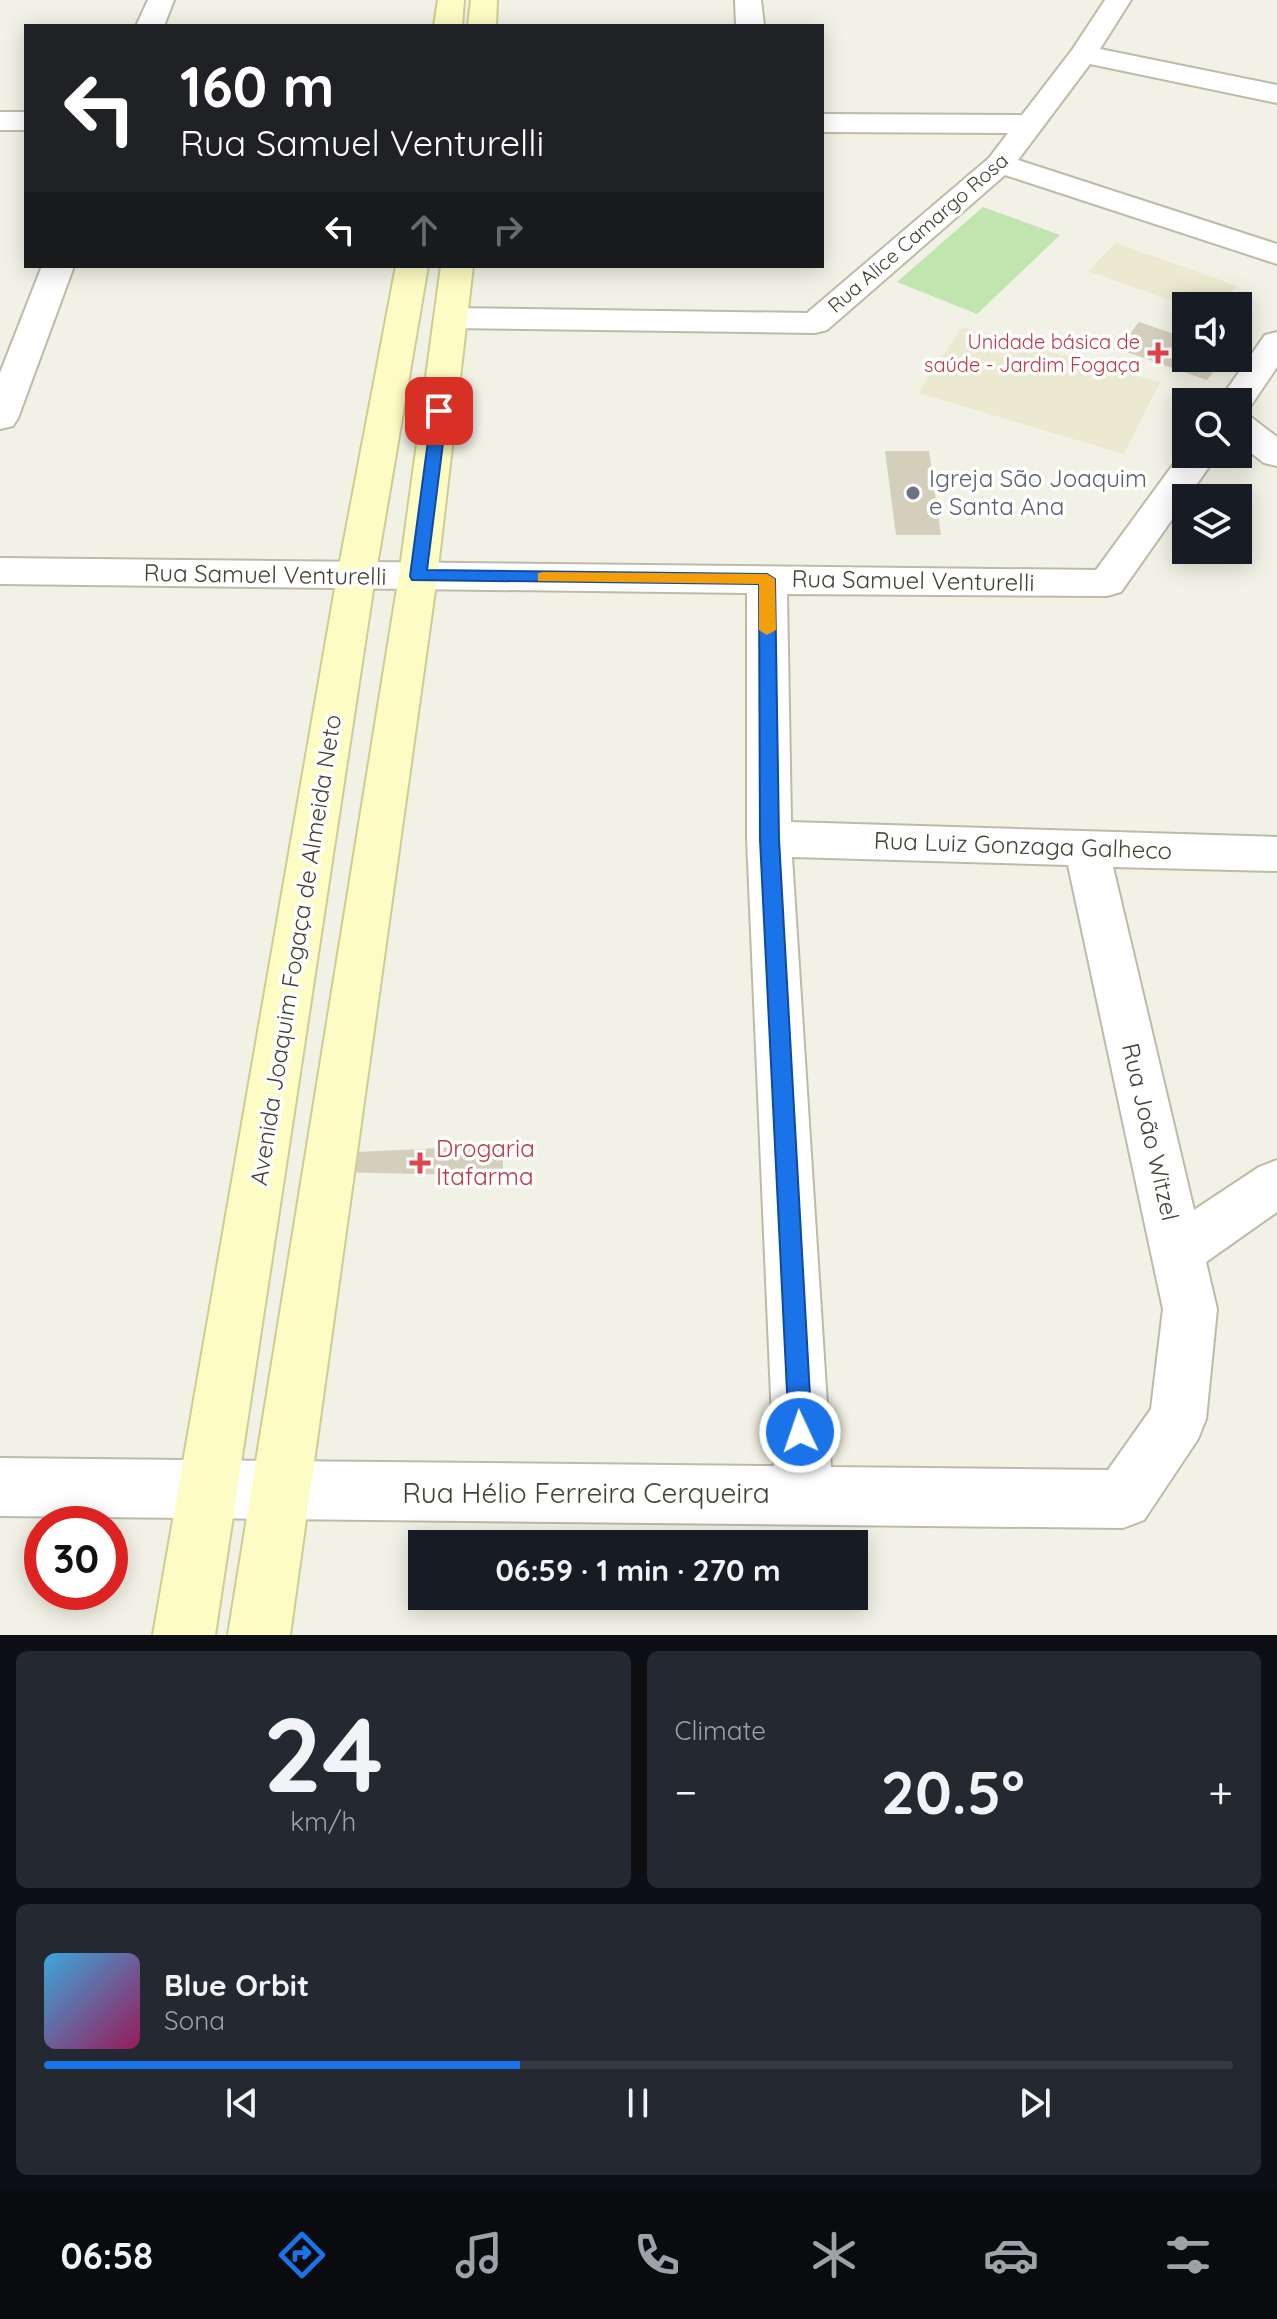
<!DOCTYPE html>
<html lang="en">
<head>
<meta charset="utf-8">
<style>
  :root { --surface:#171b24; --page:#242831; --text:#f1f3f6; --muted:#9ea1a6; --line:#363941; --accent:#1a73e8 }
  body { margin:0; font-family:Quicksand,sans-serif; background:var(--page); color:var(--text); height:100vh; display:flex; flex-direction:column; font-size:30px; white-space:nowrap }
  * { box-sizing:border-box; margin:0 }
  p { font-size:26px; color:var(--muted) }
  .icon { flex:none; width:44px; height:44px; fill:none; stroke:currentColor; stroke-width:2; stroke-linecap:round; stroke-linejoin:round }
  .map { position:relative; height:1635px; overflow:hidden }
  .sheet { display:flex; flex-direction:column; gap:16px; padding:16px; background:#0d0f14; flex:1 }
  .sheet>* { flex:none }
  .hud { position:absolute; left:24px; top:24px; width:800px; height:244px; border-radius:0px; box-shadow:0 4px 20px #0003; background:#202124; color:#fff; overflow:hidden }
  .controls { position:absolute; left:1172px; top:292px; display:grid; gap:16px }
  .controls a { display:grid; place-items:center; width:80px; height:80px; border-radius:0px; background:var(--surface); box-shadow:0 4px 20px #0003; font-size:40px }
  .speed { position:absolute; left:24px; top:1506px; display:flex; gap:16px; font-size:40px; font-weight:700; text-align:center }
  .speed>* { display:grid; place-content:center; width:104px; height:104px; border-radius:50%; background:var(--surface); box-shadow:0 4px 20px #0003; line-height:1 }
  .speed .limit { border:12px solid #d22; background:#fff; color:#111 }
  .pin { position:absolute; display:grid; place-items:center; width:68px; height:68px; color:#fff; margin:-34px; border-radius:16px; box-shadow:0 4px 12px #0006 }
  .me { position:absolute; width:88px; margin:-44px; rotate:357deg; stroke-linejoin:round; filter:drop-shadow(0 0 6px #0008) }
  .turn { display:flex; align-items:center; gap:28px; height:168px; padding:0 24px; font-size:36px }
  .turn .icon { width:104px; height:104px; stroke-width:2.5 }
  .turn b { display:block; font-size:56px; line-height:68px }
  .lanes { display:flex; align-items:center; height:76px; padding:0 24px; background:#0003; justify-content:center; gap:40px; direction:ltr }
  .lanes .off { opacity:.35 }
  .big { font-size:60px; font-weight:800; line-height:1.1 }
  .sheet .widget { flex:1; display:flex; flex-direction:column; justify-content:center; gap:12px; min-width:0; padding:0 28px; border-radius:12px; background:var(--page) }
  .sheet .dial { align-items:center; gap:0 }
  .dial b { font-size:104px; line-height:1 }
  .song { display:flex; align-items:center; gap:24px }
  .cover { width:96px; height:96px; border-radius:12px; background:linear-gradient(135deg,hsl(200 70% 55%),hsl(330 70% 35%)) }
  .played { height:8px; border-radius:4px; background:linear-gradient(90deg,var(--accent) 40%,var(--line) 40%) }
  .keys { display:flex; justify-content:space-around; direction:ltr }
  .heat { display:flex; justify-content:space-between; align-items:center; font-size:44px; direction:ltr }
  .sheet .tiles { flex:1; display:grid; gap:16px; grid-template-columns:1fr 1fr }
  .widget:last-child { grid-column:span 2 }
  .trip { position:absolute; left:408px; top:1530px; width:460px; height:80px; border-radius:0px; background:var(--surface); box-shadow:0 4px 20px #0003; font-weight:800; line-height:80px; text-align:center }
  .menu { display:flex; height:128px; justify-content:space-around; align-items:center; background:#090b0e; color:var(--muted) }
  .menu .icon { width:56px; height:56px }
  .menu .active { color:var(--accent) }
  .menu b { font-size:36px; color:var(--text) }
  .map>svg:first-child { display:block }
  .education { fill:#ebe9cf }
  .green { fill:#c0e5ae }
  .building { fill:#d3cfba }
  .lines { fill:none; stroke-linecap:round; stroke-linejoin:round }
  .street-casing { stroke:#bdbaa8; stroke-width:4 }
  .secondary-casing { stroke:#cecc94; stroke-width:4 }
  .street { fill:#fff; fill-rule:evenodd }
  .secondary { fill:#fdfcc4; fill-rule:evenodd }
  .route { fill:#1a73e8; stroke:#114b97; stroke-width:2 }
  .slow { fill:#f59e0b }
  .health-dot { fill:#e0444e; stroke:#fff; stroke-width:3 }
  .worship-dot { fill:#6b7280; stroke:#fff; stroke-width:3 }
  .labels { text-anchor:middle; stroke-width:7; stroke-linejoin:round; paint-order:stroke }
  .far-street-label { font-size:20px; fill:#444135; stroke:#fff }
  .far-health-label { font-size:20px; fill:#be3a42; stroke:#fff; text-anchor:end }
  .worship-label { font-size:24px; fill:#5b616d; stroke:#fff; text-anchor:start }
  .street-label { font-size:24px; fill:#444135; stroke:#fff }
  .health-label { font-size:24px; fill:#be3a42; stroke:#fff; text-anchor:start }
  .near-street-label { font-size:28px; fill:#444135; stroke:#fff }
</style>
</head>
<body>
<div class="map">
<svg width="1277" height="1635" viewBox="0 0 1277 1635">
  <rect width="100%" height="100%" fill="#f2f1e5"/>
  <g class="education">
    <path d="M1116,243l121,43 -18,20h-33l-98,-35z"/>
    <path d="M962,327l123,34 75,21 -36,72 -206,-61z"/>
  </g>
  <path class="green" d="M983,207l77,28 -83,79 -80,-32z"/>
  <g class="building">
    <path d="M1139,322l47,16v20h38l-17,22 -89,-31z"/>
    <path d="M885,451h44l12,84h-45z"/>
    <path d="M503,1145v31l-168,-4 2,-19z"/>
  </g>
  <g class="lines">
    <defs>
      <g id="street">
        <path d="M148,0h26l-10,26h-28z"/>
        <path d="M735,0h26l3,26h-28z"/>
        <path d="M1105,0h26l-31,49 177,36v18l-187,-39 -72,96 259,84v20l-272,-89 -178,155 -12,3 -364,-5 -12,-3 -5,-7 5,-7 12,-3 356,5 182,-155 19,-25 -186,-1v-18l200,1 50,-65z"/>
        <rect x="0" y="112" width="26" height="18"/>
        <path d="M42,266h32l-56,152 -5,8 -13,3v-56z"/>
        <path d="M1277,332v35l-29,43 -10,2v-10h-20l47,-67z"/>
        <path d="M1238,414l13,3 26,20v29l-13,-3 -26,-20z"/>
        <path d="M1186,447v7h32l-97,138 -14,4 -320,-2 4,228 486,15v34l-164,-4 81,343 65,-43 18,-7v52l-71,50 11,47 -11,110 -8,20 -54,81 -21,8 -1123,-12v-58l774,8 -27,-627v-246l-747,-9v-26l1096,12zM792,857l276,8 95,444 -12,100 -43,61 -277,-3z"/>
      </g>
      <g id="secondary">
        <path d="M438,0h26l-2,26h-28z"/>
        <path d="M471,0h26l-1,26h-28z"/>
        <path d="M396,266h32l-53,311 -160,1058h-62l184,-1058z"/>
        <path d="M441,266h32l-36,310 -147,1059h-62l171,-1059z"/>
      </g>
    </defs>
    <use href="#street" class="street-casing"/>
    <use href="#secondary" class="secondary-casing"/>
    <use href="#street" class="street"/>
    <use href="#secondary" class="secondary"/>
  </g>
  <path class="route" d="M439,406l8,5 -20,159 340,4 8,5 4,260 33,593 -3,8 -9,4 -8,-4 -3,-8 -29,-593 -1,-255 -347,-4 -2,-4 22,-165z"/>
  <path class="slow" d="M543,572l224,2 8,5 1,51 -9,5 -8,-5v-46l-221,-3v-8z"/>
  <g class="health-dot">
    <path d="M1154 341h8v8h8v8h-8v8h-8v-8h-8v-8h8z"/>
    <path d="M416 1151h8v8h8v8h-8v8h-8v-8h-8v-8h8z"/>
  </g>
  <circle class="worship-dot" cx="913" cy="493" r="8"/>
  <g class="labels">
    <g class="far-street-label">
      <text transform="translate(918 233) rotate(-41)" y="7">Rua Alice Camargo Rosa</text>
    </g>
    <g class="far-health-label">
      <text x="1140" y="349">Unidade básica de<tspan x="1140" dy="23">saúde - Jardim Fogaça</tspan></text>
    </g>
    <g class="worship-label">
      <text x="929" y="487">Igreja São Joaquim<tspan x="929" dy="28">e Santa Ana</tspan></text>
    </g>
    <g class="street-label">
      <text transform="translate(265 575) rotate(1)" y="8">Rua Samuel Venturelli</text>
      <text transform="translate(913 581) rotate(1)" y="8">Rua Samuel Venturelli</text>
      <text transform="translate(1023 846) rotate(2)" y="8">Rua Luiz Gonzaga Galheco</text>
      <text transform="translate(296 950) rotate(-81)" y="8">Avenida Joaquim Fogaça de Almeida Neto</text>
      <text transform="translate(1150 1132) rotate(77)" y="8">Rua João Witzel</text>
    </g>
    <g class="health-label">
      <text x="436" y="1157">Drogaria<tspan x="436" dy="28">Itafarma</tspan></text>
    </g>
    <g class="near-street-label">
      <text x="586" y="1503">Rua Hélio Ferreira Cerqueira</text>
    </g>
  </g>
</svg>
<div class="controls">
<a><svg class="icon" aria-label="sound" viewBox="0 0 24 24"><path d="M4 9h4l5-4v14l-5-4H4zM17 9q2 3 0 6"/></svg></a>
<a><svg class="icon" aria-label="search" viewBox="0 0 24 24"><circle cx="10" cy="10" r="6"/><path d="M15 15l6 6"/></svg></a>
<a><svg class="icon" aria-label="layers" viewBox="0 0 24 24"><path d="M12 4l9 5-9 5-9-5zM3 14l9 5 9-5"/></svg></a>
</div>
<div class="speed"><div class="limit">30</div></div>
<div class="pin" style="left:439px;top:411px;background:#d93025"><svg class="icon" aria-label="arrive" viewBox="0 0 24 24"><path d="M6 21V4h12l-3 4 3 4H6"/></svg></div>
<svg class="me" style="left:800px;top:1432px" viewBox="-20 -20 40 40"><circle r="17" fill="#1a73e8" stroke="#fff" stroke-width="3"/><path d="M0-11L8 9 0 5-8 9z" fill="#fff"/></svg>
<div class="trip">06:59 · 1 min · 270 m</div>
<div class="hud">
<div class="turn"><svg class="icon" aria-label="left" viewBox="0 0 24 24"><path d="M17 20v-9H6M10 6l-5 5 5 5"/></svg><div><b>160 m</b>Rua Samuel Venturelli</div></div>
<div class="lanes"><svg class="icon" aria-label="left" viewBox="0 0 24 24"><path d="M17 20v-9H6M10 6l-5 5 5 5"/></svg><svg class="icon off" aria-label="ahead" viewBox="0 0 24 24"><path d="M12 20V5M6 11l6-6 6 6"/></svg><svg class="icon off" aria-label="right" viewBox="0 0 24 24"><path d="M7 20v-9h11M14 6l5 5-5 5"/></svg></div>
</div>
</div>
<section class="sheet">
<div class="tiles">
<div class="widget dial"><b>24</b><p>km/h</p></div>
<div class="widget"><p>Climate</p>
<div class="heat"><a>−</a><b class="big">20.5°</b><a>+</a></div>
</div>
<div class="widget">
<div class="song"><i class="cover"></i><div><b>Blue Orbit</b><p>Sona</p></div></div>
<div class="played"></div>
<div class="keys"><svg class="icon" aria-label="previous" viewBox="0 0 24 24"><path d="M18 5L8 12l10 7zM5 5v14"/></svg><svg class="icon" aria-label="pause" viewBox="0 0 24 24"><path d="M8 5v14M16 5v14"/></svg><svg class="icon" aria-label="next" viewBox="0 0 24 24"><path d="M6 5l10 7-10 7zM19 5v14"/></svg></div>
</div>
</div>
</section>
<nav class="menu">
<b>06:58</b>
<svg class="icon active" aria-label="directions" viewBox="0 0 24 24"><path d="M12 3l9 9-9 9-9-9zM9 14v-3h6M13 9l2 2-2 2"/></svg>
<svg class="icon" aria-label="music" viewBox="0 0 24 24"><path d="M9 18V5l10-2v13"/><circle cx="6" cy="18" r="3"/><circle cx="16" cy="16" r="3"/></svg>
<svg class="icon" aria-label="phone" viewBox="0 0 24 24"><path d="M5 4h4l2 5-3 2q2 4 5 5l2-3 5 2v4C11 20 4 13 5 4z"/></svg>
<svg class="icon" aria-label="climate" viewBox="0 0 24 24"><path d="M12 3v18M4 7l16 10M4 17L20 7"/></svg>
<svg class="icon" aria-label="car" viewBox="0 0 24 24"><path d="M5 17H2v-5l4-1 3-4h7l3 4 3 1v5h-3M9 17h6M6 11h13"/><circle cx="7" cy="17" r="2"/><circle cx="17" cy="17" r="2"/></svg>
<svg class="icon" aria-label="filters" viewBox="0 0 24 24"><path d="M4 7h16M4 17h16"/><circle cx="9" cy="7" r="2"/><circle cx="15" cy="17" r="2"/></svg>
</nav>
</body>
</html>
